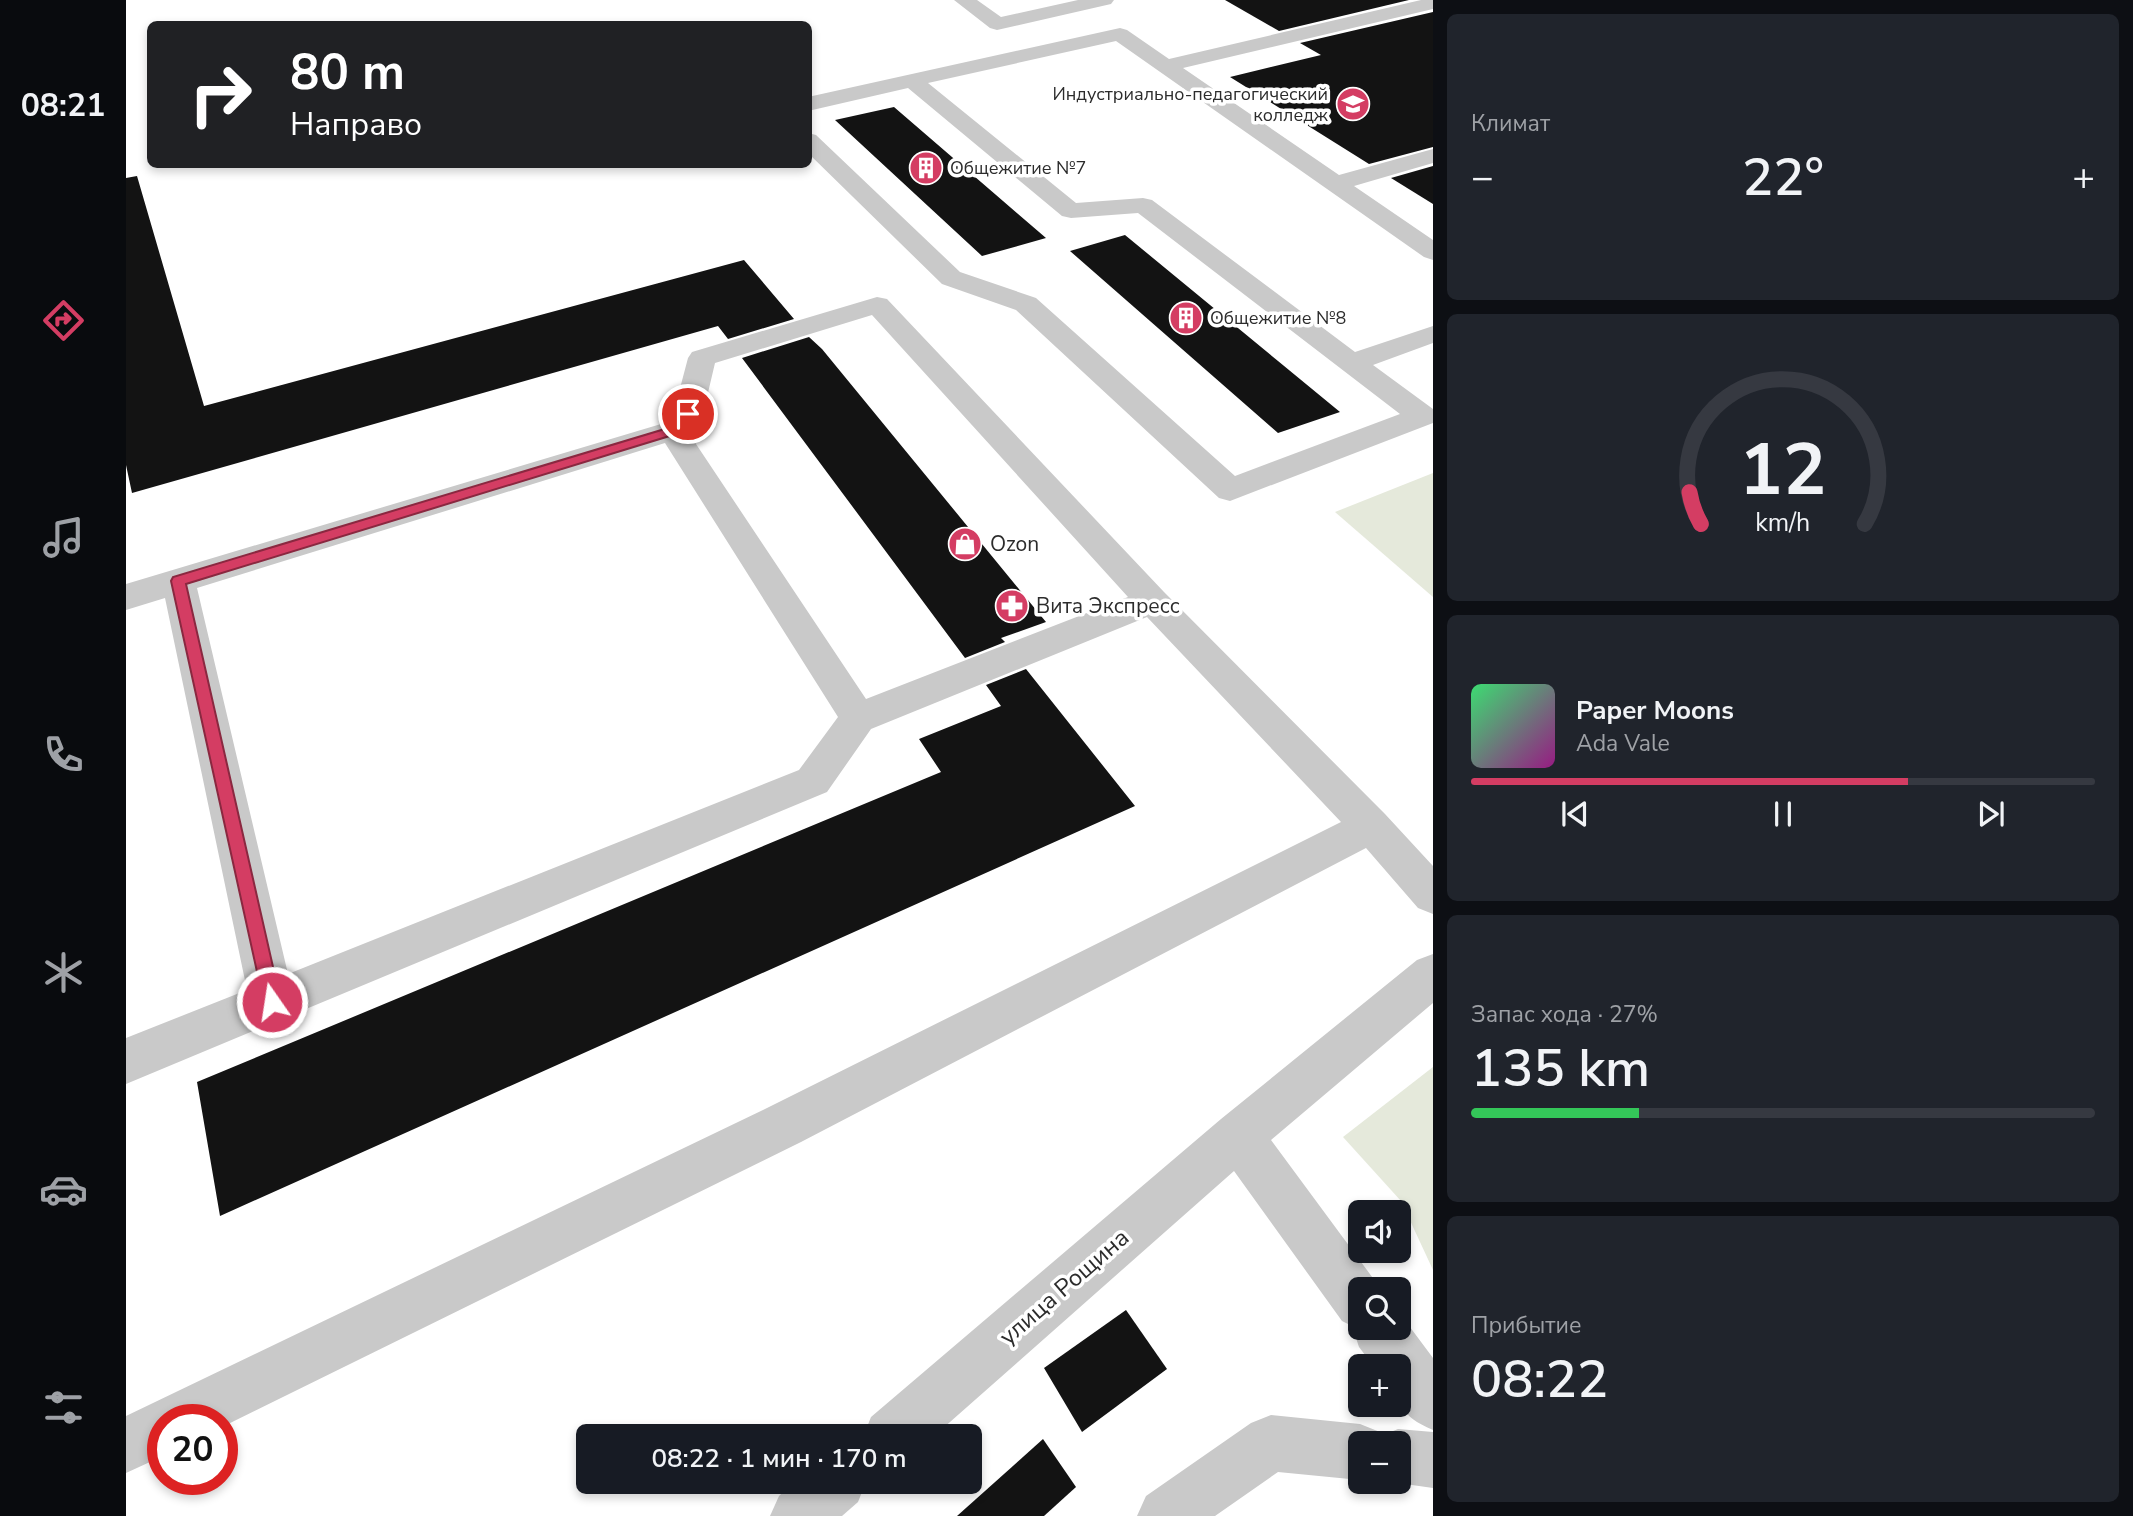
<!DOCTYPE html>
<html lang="ru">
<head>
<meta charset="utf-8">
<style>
  :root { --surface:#171b24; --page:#20242c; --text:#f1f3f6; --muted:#9ea1a6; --line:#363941; --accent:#d43d63 }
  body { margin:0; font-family:"Nunito Sans",sans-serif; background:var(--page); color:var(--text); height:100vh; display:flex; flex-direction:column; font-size:26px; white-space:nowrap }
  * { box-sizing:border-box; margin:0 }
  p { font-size:23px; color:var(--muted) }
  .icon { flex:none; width:38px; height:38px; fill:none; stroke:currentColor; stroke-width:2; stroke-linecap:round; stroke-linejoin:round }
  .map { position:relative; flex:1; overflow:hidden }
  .side { display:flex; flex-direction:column; gap:14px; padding:14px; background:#0d0f14; width:700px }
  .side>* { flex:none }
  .hud { position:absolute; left:21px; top:21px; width:665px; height:147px; border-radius:10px; box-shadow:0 4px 10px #0003; background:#202124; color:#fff; overflow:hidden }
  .buttons { position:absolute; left:1222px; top:1200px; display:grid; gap:14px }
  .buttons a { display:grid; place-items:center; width:63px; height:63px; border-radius:10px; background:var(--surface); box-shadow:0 4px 10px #0003; font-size:35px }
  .speed { position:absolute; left:21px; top:1404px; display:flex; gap:14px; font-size:35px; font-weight:700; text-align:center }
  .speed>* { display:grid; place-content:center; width:91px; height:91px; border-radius:50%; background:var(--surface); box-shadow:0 4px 10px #0003; line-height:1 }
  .speed .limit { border:10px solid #d22; background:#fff; color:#111 }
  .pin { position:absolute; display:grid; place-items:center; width:60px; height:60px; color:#fff; margin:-30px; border:4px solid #fff; border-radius:50%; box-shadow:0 2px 7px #0007 }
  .me { position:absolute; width:77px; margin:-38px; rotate:347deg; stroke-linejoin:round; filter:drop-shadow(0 0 5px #0008) }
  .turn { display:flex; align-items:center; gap:24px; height:147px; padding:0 28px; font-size:32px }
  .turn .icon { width:91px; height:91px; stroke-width:2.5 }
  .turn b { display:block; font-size:49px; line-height:60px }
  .big { font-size:52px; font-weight:600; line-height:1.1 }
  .side .card { flex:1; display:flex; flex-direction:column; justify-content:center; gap:10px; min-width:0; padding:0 24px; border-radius:10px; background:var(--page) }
  .side .dial { align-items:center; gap:0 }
  .dial svg { height:182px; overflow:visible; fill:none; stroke:var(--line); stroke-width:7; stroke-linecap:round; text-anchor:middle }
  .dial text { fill:var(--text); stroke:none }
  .song { display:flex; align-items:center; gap:21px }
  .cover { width:84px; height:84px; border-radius:10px; background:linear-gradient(135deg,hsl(140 70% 55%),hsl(310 70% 35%)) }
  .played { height:7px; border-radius:4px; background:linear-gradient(90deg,var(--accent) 70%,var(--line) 70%) }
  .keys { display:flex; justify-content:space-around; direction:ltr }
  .heat { display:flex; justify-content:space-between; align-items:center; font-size:38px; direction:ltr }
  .charge { height:10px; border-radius:5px; background:linear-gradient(90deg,#34c759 27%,var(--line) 0) }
  .trip { position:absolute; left:450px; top:1424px; width:406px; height:70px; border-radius:10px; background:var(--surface); box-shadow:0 4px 10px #0003; font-weight:600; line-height:70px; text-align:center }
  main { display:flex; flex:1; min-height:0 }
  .menu { display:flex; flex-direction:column; width:126px; justify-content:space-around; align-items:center; background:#090b0e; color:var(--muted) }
  .menu .icon { width:49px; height:49px }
  .menu .selected { color:var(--accent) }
  .menu b { font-size:32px; color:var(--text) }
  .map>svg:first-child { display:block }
  .green { fill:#e5e9db }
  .building { fill:#131313 }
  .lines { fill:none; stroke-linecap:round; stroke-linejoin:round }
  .minor { fill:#c9c9c9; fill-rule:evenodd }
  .route { fill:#d43d63; stroke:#8a2840; stroke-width:2 }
  .labels { text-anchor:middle; stroke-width:7; stroke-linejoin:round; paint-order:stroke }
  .far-poi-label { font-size:18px; fill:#2c2c2c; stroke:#fff; text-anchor:start }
  .poi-label { font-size:21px; fill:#2c2c2c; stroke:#fff; text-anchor:start }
  .near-street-label { font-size:24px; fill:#2c2c2c; stroke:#fff }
</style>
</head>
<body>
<main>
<nav class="menu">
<b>08:21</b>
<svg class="icon selected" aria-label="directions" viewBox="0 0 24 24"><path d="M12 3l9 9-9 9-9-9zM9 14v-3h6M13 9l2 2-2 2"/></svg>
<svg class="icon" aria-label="music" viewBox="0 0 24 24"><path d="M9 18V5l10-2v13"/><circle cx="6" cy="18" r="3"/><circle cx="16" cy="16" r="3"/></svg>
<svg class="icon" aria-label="phone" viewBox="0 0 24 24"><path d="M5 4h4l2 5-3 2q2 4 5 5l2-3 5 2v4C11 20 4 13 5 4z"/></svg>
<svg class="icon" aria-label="climate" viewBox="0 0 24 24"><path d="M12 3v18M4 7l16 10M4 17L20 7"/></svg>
<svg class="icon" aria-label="car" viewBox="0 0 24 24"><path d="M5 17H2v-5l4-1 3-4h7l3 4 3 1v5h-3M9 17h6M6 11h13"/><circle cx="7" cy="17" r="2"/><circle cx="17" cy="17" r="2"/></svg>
<svg class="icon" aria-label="filters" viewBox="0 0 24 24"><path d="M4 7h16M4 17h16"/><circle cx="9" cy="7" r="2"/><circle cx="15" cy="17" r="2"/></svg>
</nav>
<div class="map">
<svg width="1307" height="1516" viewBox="0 0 1307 1516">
  <rect width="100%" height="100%" fill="#fff"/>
  <g class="green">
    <path d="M1307,473v124l-98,-85z"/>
    <path d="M1307,1067v203l-32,-69 -58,-64z"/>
  </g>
  <g class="building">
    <path d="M1099,0h184l-130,31z"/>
    <path d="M1307,12v135l-64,17 -139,-87 91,-22 -21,-12z"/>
    <path d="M768,107l109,94 43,37 -64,18 -147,-136z"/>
    <path d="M1307,166v38l-42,-26z"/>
    <path d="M11,176l67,230 540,-146 50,59 -66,20 -10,-13 -586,167 -6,-28v-287z"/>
    <path d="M999,235l153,126 62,51 -62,21 -208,-182z"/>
    <path d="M683,337l13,12 224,273 -45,16 4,4 -40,16 -223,-300z"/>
    <path d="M900,669l109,137 -915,410 -23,-134 744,-310 -22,-33 82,-33 -15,-21z"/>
    <path d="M1000,1310l41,59 -85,63 -38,-64z"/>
    <path d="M917,1439l33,48 -32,29h-87z"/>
  </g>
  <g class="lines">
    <g class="minor">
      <path d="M828,0h23l24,17 77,-17h36l-3,4 -114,26 -7,-2z"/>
      <path d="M1295,0h12v9l-250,59 156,107 94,-26v14l-79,23 79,54v20l-9,-3 -308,-216 -188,42 148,120 67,-5 9,2 203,152 78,-26v17l-60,22 60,44v14l-203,78 -11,-3 -203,-188 -74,-26 -134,-131v-20l8,2 144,137 76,26 199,178 165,-62 -262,-201 -67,5 -9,-2 -154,-128 -100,23v-14l312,-69 7,2 42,29z"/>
      <path d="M751,297l10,2 277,293 221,222 48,52v48l-15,-6 -52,-60 -565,294 -579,285v-8h-59v37l-37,17v-57l641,-308 574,-286 -194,-205 -276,112 -44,63 -701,292v-46l121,-48 -82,-392 -39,12v-26l535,-160 13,-13 14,-53 4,-6zM746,315l256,282 -262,102 -178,-267 15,-18 12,-51zM539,443l173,274 -39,53 -511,204 -91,-386z"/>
      <path d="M1307,954v49l-162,137 107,145 3,5h-21v38h38v-17l35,47v72c-36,-15 -35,-28 -35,-63h-24l-15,-20 -7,-21 -10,-5 -108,-150 -301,266h-70l8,-20 350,-298 196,-159z"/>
      <path d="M1145,1415l89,9 20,8 1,4 17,-7 35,3v56l-42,-6h7v-38h-38v36l-82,-8 -63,44h-78l9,-20 105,-73z"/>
      <path d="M668,1482h72l-8,20 -16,14h-72l9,-20z"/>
    </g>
  </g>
  <path class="route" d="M562,410l6,4 -18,20 -490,150 95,418 -3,6 -6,3 -7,-3 -94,-427 2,-4 495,-149z"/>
  <defs>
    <symbol id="university-disc" viewBox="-11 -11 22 22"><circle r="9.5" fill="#d43d63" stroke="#fff"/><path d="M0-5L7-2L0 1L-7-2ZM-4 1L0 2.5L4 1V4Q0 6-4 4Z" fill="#fff"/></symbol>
    <symbol id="building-disc" viewBox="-11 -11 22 22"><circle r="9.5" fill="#d43d63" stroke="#fff"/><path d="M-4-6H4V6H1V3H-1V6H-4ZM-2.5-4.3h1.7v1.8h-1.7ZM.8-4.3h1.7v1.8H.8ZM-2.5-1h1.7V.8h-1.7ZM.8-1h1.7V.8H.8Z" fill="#fff"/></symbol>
    <symbol id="shop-disc" viewBox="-11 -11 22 22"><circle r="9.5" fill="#d43d63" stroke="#fff"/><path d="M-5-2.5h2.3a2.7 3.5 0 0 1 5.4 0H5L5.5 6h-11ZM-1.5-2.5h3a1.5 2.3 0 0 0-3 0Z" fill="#fff"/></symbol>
    <symbol id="pharmacy-disc" viewBox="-11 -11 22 22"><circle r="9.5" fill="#d43d63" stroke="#fff"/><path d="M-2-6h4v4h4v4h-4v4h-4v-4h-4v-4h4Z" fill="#fff"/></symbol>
  </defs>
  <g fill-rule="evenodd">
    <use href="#university-disc" x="1208" y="85" width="38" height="38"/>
    <use href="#building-disc" x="781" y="149" width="38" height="38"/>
    <use href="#building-disc" x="1041" y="299" width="38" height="38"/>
    <use href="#shop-disc" x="820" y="525" width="38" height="38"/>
    <use href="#pharmacy-disc" x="867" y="587" width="38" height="38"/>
  </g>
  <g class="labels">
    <g class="far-poi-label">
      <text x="1202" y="100" text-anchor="end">Индустриально-педагогический<tspan x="1202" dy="21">колледж</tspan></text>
      <text x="824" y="174">Общежитие №7</text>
      <text x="1084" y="324">Общежитие №8</text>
    </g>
    <g class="poi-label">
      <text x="864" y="551">Ozon</text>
      <text x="910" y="613">Вита Экспресс</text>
    </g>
    <g class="near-street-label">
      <text transform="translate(938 1287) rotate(-41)" y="8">улица Рощина</text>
    </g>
  </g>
</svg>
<div class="buttons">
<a><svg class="icon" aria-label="sound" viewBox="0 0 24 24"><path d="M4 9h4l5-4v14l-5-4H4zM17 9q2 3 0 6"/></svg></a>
<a><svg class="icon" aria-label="search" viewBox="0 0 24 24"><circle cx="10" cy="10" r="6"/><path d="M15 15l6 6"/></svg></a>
<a>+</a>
<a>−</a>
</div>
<div class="speed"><div class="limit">20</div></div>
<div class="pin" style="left:562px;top:414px;background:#d93025"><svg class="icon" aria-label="arrive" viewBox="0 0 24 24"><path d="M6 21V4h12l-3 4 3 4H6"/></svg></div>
<svg class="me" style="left:146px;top:1002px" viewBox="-20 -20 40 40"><circle r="17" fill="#d43d63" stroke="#fff" stroke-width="3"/><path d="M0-11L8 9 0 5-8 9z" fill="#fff"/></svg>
<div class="trip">08:22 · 1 мин · 170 m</div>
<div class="hud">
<div class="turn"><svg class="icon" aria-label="right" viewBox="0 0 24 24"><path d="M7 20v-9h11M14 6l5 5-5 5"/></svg><div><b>80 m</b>Направо</div></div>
</div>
</div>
<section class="side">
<div class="card"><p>Климат</p>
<div class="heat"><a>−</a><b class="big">22°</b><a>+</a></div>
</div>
<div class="card dial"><svg viewBox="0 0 100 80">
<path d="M14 69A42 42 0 1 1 86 69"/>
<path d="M14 69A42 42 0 0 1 9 55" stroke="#d43d63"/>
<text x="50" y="56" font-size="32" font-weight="700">12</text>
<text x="50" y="72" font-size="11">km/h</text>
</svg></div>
<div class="card">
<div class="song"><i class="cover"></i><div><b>Paper Moons</b><p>Ada Vale</p></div></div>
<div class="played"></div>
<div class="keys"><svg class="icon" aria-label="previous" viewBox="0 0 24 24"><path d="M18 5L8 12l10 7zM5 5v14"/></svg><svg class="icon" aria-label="pause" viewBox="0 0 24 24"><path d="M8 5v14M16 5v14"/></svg><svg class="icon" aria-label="next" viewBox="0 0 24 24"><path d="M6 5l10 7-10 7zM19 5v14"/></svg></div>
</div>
<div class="card"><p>Запас хода · 27%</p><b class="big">135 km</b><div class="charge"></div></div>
<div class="card"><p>Прибытие</p><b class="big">08:22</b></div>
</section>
</main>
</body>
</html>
